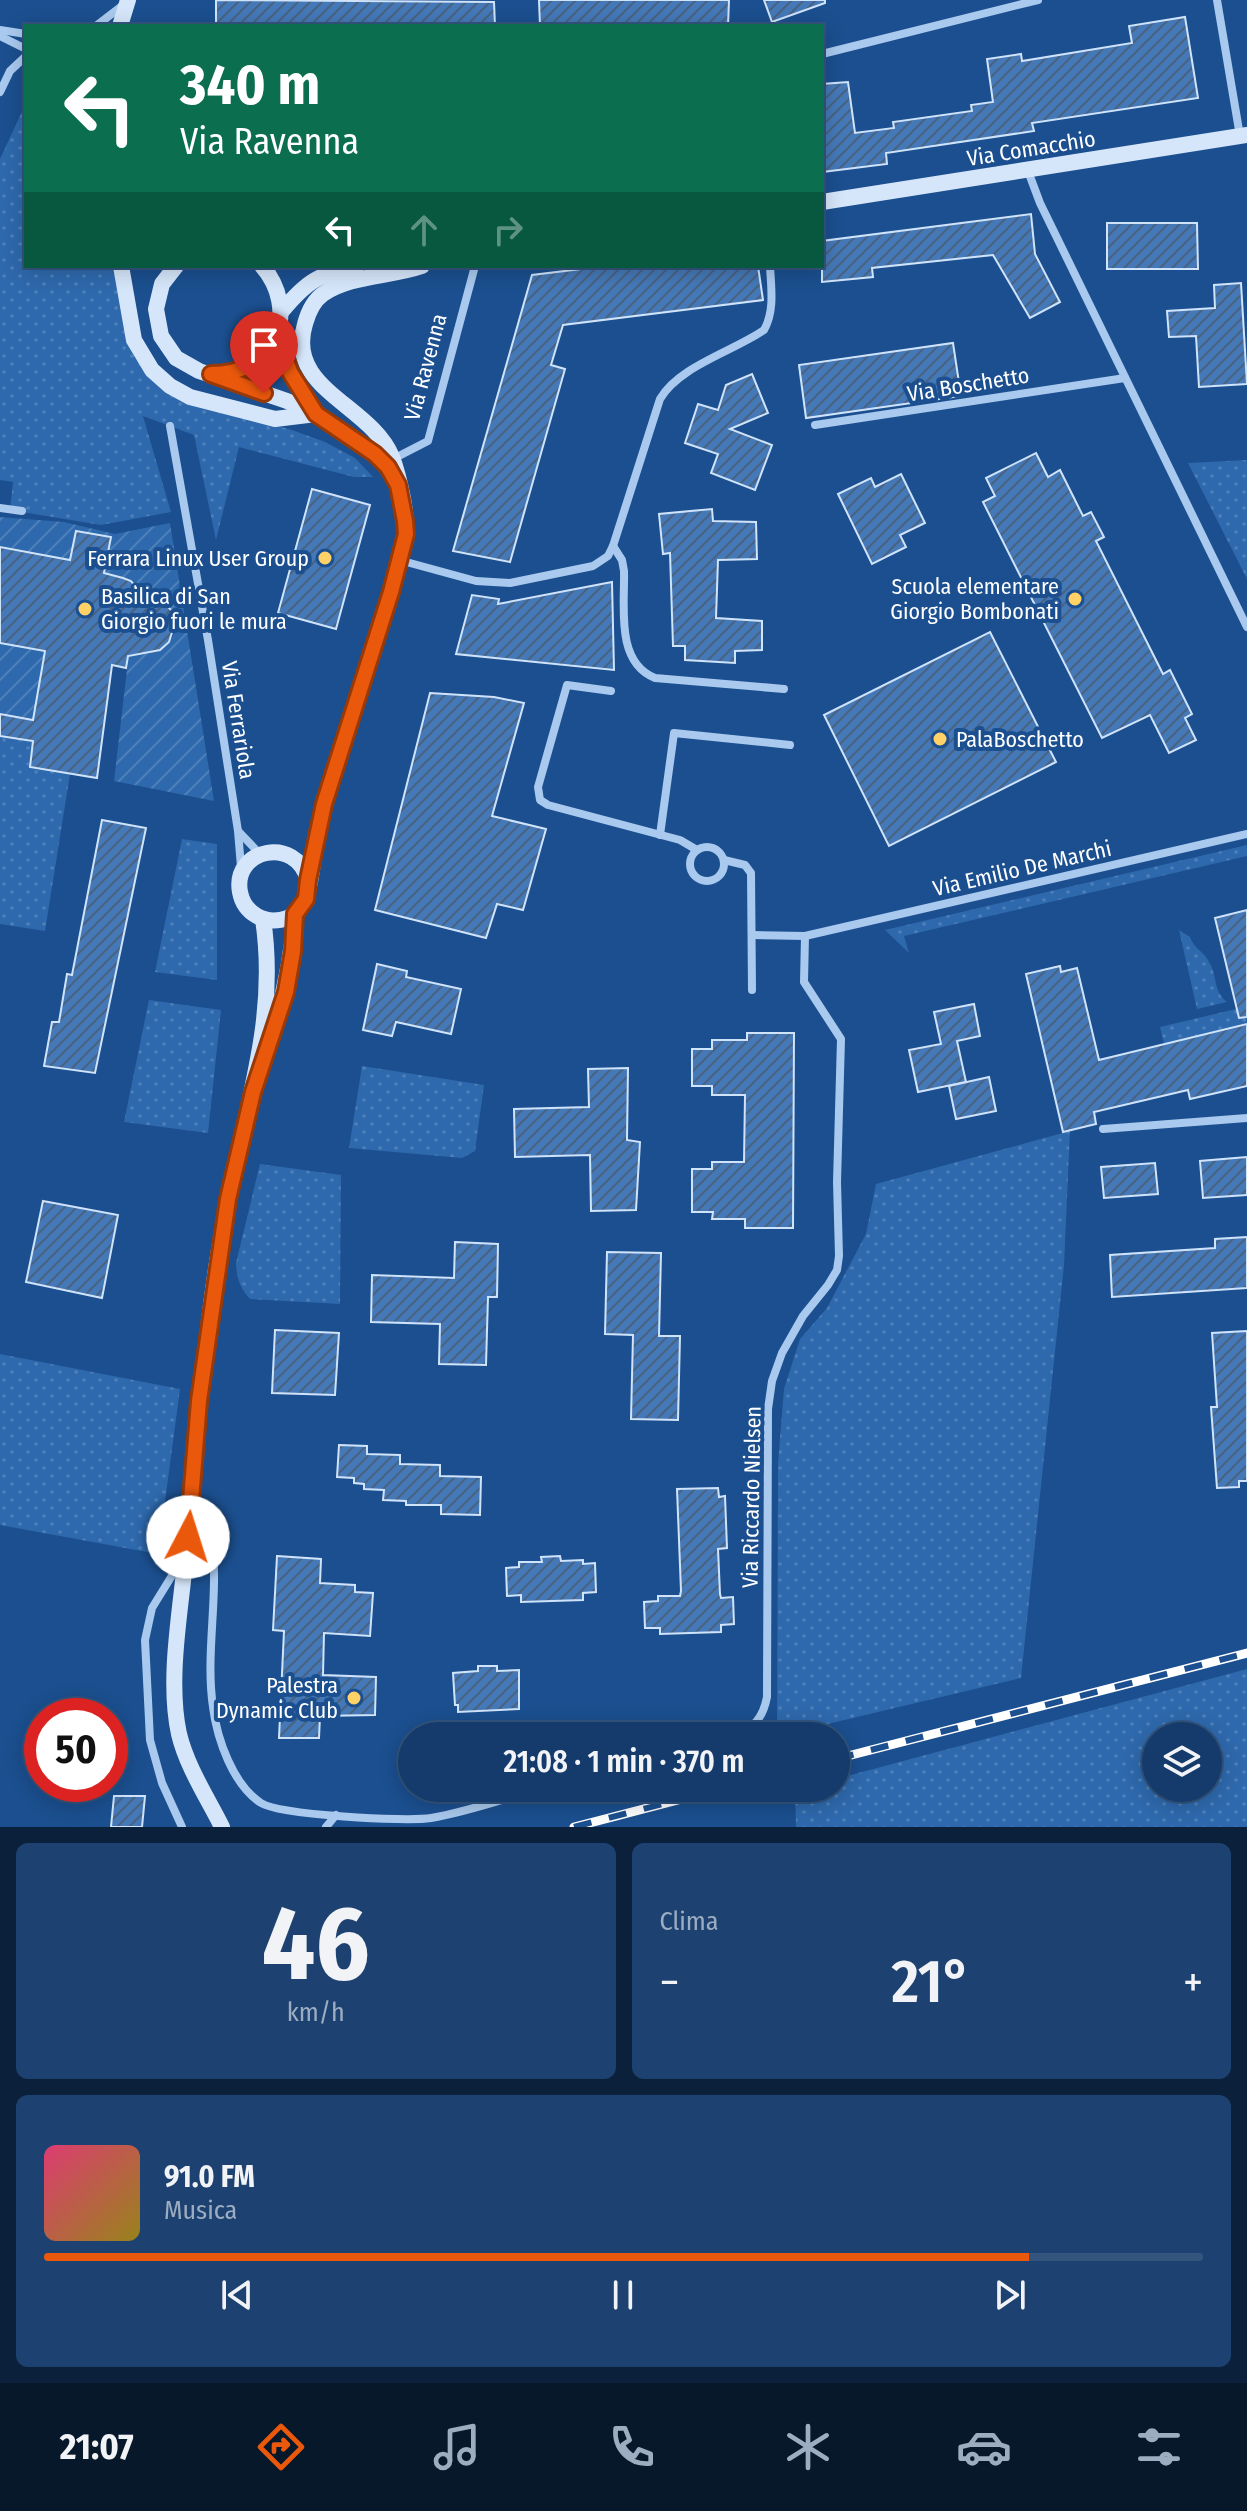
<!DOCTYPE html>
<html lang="it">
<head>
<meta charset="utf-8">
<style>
  :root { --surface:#143b6b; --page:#1d4271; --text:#f1f3f6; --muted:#9dadc1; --line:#33557e; --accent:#ea580c }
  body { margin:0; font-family:"Fira Sans Condensed",sans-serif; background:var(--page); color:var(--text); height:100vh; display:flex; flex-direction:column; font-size:30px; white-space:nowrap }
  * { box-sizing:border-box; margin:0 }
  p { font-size:26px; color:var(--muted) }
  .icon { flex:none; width:44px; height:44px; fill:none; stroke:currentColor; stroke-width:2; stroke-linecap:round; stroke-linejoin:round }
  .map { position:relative; height:1827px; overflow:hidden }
  .details { display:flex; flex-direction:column; gap:16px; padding:16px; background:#0b203b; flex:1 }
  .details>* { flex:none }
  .hud { position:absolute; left:24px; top:24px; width:800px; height:244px; border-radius:0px; box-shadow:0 4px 20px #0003,0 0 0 2px var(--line); background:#0b6e4f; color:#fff; overflow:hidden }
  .tools { position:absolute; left:1142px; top:1722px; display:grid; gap:16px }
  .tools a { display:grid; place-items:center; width:80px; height:80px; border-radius:50%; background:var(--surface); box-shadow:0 4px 20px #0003,0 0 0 2px var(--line); font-size:40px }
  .speed { position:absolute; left:24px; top:1698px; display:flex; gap:16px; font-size:40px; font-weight:700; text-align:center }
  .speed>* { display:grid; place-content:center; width:104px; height:104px; border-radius:50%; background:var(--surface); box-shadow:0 4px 20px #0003,0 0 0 2px var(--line); line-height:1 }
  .speed .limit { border:12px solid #d22; background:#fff; color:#111 }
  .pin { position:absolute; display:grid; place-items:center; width:68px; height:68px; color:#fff; margin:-82px -34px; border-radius:50% 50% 50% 0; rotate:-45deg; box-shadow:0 0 8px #0007 }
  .pin .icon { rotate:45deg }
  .me { position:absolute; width:88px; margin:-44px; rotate:5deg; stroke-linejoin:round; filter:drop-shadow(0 0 6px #0008) }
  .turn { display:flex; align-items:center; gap:28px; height:168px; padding:0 24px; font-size:36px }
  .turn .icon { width:104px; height:104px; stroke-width:2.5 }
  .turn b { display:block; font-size:56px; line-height:68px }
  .lanes { display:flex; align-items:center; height:76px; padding:0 24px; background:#0003; justify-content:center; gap:40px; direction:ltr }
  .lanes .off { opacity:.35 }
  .big { font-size:60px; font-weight:600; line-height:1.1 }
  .details .widget { flex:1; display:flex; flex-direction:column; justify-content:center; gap:12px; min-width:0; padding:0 28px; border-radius:12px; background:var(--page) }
  .details .dial { align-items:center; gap:0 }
  .dial b { font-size:104px; line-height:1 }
  .song { display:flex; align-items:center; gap:24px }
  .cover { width:96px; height:96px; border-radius:12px; background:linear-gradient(135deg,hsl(340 70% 55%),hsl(50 70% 35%)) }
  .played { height:8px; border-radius:4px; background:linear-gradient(90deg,var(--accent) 85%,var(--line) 85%) }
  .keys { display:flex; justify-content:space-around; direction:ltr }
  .heat { display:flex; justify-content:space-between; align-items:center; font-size:44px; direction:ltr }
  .details .tiles { flex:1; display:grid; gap:16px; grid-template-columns:1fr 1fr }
  .widget:last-child { grid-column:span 2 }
  .trip { position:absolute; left:398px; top:1722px; width:452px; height:80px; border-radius:40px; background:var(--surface); box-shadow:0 4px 20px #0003,0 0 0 2px var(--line); font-weight:600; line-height:80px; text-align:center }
  .tabs { display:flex; height:128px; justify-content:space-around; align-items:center; background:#08182b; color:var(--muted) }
  .tabs .icon { width:56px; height:56px }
  .tabs .current { color:var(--accent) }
  .tabs b { font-size:36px; color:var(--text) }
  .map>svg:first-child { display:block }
  .grass { fill:url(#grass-dots); fill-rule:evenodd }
  .garden { fill:url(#garden-furrows) }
  .building { fill:url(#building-hatch); stroke:#cfe3fa; stroke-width:2 }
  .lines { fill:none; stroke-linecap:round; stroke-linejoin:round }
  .street { stroke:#a9c9ee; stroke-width:8 }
  .secondary { stroke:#d6e6fa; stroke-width:16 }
  .rail-casing { stroke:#fff; stroke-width:9 }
  .rail { stroke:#1b4f8f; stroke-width:6; stroke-dasharray:18; stroke-linecap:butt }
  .route-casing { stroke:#983908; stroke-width:20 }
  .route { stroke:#ea580c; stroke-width:14 }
  .poi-dot { fill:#ffd166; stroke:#1b4f8f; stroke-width:3 }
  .labels { text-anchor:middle; stroke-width:8; stroke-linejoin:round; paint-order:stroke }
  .street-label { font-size:22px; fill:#fff; stroke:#1b4f8f }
  .poi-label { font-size:22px; fill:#fff; stroke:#1b4f8f; text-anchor:end }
</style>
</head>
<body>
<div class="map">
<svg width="1247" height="1827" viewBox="0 0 1247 1827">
  <defs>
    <pattern id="grass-dots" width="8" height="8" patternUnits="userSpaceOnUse" patternTransform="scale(2)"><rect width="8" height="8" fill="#2e69ad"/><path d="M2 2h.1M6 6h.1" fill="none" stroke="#4d80b9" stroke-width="1.8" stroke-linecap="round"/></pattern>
    <pattern id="garden-furrows" width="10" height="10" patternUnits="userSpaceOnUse" patternTransform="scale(2)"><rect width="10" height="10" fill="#2e69ad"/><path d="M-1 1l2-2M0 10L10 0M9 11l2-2" fill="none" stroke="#4d80b9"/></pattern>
    <pattern id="building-hatch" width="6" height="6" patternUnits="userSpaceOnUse" patternTransform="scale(2)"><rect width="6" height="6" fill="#4478b7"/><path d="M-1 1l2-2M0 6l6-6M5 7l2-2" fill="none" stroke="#486282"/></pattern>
  </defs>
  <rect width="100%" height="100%" fill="#1b4f8f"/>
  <g class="grass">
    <path d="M26,103v163h88l13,69 64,66 101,29 33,12 30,16 18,19h-19l-115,-30 -23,93 -22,-105 -51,-19 28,96 -70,13 -91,-15 3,-28 -13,-2v-321z"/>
    <path d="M1247,460v119l-59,-116z"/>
    <path d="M0,736l33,5 -3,26 40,7 -25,157 -45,-7z"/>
    <path d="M182,839l35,5v136l-62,-8z"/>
    <path d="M1247,845v11l-343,80 5,17 -24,-23z"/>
    <path d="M1179,930l11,7c4,12 14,14 19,25 9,14 3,28 18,40l-30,7z"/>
    <path d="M149,1000l72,10 -13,123 -84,-11z"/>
    <path d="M1247,1002v22l-83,20 -4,-17 76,-18z"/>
    <path d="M362,1066l122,19 -9,66 -13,7 -113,-10z"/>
    <path d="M1070,1131l-6,134 -43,413 -244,58 1,-273 6,-74 16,-50 27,-31 39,-74 10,-50z"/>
    <path d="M260,1164l81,11 -1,129 -90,-5c-10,-11 -13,-20 -14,-36z"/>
    <path d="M0,1354l180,35 -22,165 -158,-29z"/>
    <path d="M1247,1669v158h-451l-1,-37 41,-2v-9zM1156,1736h52v52h-52z"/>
  </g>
  <g class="garden">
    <path d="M0,517l64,5 51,12 55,-11 44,278 -100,-20 15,-129c53,10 66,-48 8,-60l-6,-11 -27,-8 7,-36 -35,-6 -6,29 -70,-13z"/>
    <path d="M0,643l45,8 -12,68 -33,-5z"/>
  </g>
  <g class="building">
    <path d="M216,0l278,2 1,24h-279z"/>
    <path d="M539,0h190l-1,26 -147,-2v2h-41z"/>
    <path d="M764,0h61v3l-53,19z"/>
    <path d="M1185,17l13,81 -166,25 2,8 -148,22 1,11 -65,8v-88l26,-2 7,51 39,-5 -1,-6 79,-11 -1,-6 22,-3 -6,-43 34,-5 1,7 110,-18 -3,-17z"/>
    <path d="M1031,214l4,40 25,48 -30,16 -37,-63 -121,13 1,9 -51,5v-41z"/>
    <path d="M1107,223h90l1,46h-91z"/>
    <path d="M606,266h152l5,34 -200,25 -12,40 14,4 -55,193 -57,-11 79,-276z"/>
    <path d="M1241,283l6,101 -48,3 -3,-51 -27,1 -2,-26 48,-3 -1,-23z"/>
    <path d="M953,343l8,53 -155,22 -7,-53z"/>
    <path d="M752,374l16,39 -38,16 42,16 -17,45 -44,-17 7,-19 -33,-11 13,-39 20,6 8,-25z"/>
    <path d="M1036,453l12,24 12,-7 23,46 8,-4 13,25 -8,4 67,133 7,-4 22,44 -7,4 11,22 -27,13 -19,-38 -48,23 -119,-236 12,-6 -9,-18z"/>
    <path d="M901,474l24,49 -25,12 6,12 -34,17 -34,-70 33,-16 4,9z"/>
    <path d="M312,489l58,16 -34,124 -58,-16z"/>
    <path d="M712,509l1,12 43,1 1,37 -39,1 -2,58 46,3v29l-27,1v12l-50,-3v-14h-12l-3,-93 -7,1 -4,-40z"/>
    <path d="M76,531l35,6 -7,36 19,5 8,3 10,12 18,4 13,14 3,12 -6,19 -9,8 -32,6 -2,12 -14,-3 -15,113 -67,-11 3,-26 -33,-5v-22l33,6 12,-69 -45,-8v-96l70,13z"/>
    <path d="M612,582l2,88 -158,-16 16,-59 27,4 -1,5z"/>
    <path d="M990,632l66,130 -167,84 -65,-131z"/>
    <path d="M430,693l64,4 30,6 -32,113 54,13 -23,81 -26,-6 -11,34 -111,-28z"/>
    <path d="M102,820l44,8 -51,245 -51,-7 8,-44h7l8,-48 5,1z"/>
    <path d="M1247,910v107l-8,1 -24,-100z"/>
    <path d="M377,964l30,7 -1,6 55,12 -10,45 -55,-12 -4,14 -29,-6z"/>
    <path d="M1060,966l1,6 16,-4 22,92 148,-36v62l-57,13 -2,-9 -94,22 2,12 -33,8 -37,-158z"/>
    <path d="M974,1004l6,32 -23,5 9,41 -48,10 -9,-42 32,-6 -7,-32z"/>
    <path d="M747,1033h47l-1,195h-48v-9h-33l1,-7h-21v-43h20v-7h32l1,-67h-33v-9h-20v-37h20v-9h35z"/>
    <path d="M628,1068l-1,72 13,2 -4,68 -45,1 -1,-56 -75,2 -1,-48 75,-2 -1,-38z"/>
    <path d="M989,1077l7,34 -40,8 -7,-33z"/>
    <path d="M1247,1157v38l-44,3 -3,-37z"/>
    <path d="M1155,1163l3,31 -54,4 -3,-31z"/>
    <path d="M43,1201l75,14 -16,83 -76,-16z"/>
    <path d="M1247,1237v51l-135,9 -2,-42 105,-7v-9z"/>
    <path d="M455,1242l43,2 -1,53h-9l-2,68 -47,-1 1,-40 -69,-2 1,-47 82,3z"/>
    <path d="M607,1252l54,1 -2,83h21l-2,84 -47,-1 2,-84 -28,-1z"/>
    <path d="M275,1330l64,3 -4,62 -63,-2z"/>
    <path d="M1247,1331v150h-8v6l-22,1 -6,-81h6l-5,-74z"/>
    <path d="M339,1445l28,1v8l33,1v9l40,1v11l41,1 -1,38 -39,-1v-9h-35v-4l-23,-1 1,-10 -20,-1v-5l-10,-1v-5l-17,-1z"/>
    <path d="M718,1488l1,9 6,-1 2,52 -9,1 2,45 1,4 12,-1 1,27 -13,1v7l-61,2v-6h-15l-1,-26 14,-1v-5h22l1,-5 -4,-102z"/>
    <path d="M277,1556l44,3 -1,24 35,2v7l18,1 -3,43 -46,-3 -1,42 53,2 -1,38 -55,1 -1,22h-40l5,-107 -11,-1z"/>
    <path d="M560,1556l1,5 22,-1v4l12,-1 1,29 -13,1v7l-62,2v-7l-14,1 -1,-28 13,-1v-5h23l-1,-5z"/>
    <path d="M478,1666h19v5l22,-1v39l-61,3v-7h-3l-2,-32 25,-2z"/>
    <path d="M114,1796h31l-3,31h-31z"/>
  </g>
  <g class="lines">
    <g class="street">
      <path d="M1217,0l23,136"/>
      <path d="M96,26l26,-20"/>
      <path d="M0,30l26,4"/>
      <path d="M0,36l26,13"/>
      <path d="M822,54l216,-54"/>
      <path d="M0,92l10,-21 16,-15"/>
      <path d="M1028,171l12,32 207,424"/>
      <path d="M815,425l310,-47"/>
      <path d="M170,426l38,214 30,191 3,36"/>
      <path d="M393,459l35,-18 47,-175"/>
      <path d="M0,508l22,3"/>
      <path d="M613,546l9,14 2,11c1,35 -9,91 31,107l129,11"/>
      <path d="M399,560l77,21 34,2 83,-17 15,-10 5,-10 47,-147c19,-33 74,-48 104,-69 11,-19 7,-43 6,-64"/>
      <path d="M611,691l-44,-6 -29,102 2,13 8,5 132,35 17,10"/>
      <path d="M239,832l21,22"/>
      <path d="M660,835l14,-102 116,12"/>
      <circle cx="707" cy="864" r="17"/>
      <path d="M724,860l21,5 6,8 1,117"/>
      <path d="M752,935l53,1 442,-102"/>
      <path d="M1103,1129l144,-11"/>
      <path d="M189,1521l17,4 6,18c7,54 -7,110 1,164 4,32 20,78 48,96 19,12 145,19 170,15 37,-6 75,-20 111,-30"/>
      <path d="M181,1561l-29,47 -7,32 5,100 12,43 20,44"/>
      <path d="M734,1736c20,-8 29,-18 33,-39l1,-288 4,-28 10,-28 21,-37 25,-31 9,-15 2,-14 -2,-74 4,-143 -37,-57 1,-46"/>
      <path d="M326,1827l10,-12"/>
    </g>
    <g class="secondary">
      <path d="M120,26l8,-26"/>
      <path d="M822,202l425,-67"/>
      <path d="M121,266l13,74 18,30 18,16 20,11 85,22 41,-5"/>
      <path d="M176,266l-14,18 -6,25 5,27 15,22 23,13 88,30 29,13 59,40 17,19"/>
      <path d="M282,311c25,-30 37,-37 75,-45"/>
      <path d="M278,334l12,38 25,41"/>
      <path d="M218,374c60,0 81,-66 44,-108"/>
      <path d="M308,880c-12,-45 -76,-31 -68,12 2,11 8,19 17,24 14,8 34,5 44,-8 9,-12 12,-48 15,-64 17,-81 49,-159 71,-239 7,-22 16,-47 19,-70 2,-20 -7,-59 -14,-78 -21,-52 -107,-68 -87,-133 3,-11 8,-23 18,-30 28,-19 67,-17 99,-28"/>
      <path d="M271,1037c13,-41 21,-80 24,-123"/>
      <path d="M222,1827c-15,-30 -35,-60 -43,-93 -12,-55 2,-125 7,-181 12,-118 19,-238 42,-354 18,-96 50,-180 35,-280"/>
    </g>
    <defs>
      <g id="rail">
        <path d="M836,1759l411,-106"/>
        <path d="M574,1827l150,-39"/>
      </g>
    </defs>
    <use href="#rail" class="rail-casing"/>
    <use href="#rail" class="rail"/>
  </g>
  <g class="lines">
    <defs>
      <path id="route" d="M188,1537l11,-136 29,-202 25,-107 33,-100 7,-41 2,-37 11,-15 2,-19 16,-76 67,-212 15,-58 -1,-13 -7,-36 -10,-18 -13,-13 -59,-40 -26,-42 -12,-38c-15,28 -36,40 -67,40l53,19"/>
    </defs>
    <use href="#route" class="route-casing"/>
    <use href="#route" class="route"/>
  </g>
  <g class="poi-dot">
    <circle cx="325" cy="558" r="8"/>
    <circle cx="1075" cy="599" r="8"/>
    <circle cx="85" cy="609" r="8"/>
    <circle cx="940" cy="739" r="8"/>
    <circle cx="354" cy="1698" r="8"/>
  </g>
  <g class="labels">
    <g class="street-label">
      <text transform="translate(1031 148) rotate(-9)" y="8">Via Comacchio</text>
      <text transform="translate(425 367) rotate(-75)" y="8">Via Ravenna</text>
      <text transform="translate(968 384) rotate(-9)" y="8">Via Boschetto</text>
      <text transform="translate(239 720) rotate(81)" y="8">Via Ferrariola</text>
      <text transform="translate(1022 868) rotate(-13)" y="8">Via Emilio De Marchi</text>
      <text transform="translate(751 1497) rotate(-89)" y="8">Via Riccardo Nielsen</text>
    </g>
    <g class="poi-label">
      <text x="309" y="566">Ferrara Linux User Group</text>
      <text x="1059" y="594">Scuola elementare<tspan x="1059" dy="25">Giorgio Bombonati</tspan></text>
      <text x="101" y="604" text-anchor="start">Basilica di San<tspan x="101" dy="25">Giorgio fuori le mura</tspan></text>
      <text x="956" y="747" text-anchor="start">PalaBoschetto</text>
      <text x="338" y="1693">Palestra<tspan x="338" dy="25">Dynamic Club</tspan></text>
    </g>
  </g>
</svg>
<div class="tools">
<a><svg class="icon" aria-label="layers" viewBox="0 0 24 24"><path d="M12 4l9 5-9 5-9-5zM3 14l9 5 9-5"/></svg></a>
</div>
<div class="speed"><div class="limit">50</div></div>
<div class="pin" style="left:264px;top:393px;background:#d93025"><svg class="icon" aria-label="arrive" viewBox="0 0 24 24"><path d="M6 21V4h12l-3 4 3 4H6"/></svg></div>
<svg class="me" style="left:188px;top:1537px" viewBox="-20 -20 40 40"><circle r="19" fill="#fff"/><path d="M0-13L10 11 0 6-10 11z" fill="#ea580c"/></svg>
<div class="trip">21:08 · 1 min · 370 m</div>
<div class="hud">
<div class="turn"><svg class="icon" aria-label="left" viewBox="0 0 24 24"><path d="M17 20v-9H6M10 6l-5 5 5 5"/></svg><div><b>340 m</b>Via Ravenna</div></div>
<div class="lanes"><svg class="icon" aria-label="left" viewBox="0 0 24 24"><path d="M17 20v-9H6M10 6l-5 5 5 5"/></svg><svg class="icon off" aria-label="ahead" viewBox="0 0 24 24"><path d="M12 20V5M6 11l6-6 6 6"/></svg><svg class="icon off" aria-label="right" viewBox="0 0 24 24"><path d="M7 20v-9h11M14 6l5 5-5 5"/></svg></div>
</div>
</div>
<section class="details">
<div class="tiles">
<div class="widget dial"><b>46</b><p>km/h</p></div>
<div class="widget"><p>Clima</p>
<div class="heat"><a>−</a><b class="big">21°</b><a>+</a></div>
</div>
<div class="widget">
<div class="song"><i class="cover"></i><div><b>91.0 FM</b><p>Musica</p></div></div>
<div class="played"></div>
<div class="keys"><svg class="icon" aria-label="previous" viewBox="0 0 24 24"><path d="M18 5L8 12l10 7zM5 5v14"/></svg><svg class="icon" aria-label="pause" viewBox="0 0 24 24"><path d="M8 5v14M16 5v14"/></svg><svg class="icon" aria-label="next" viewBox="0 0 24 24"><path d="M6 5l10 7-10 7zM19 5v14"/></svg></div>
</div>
</div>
</section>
<nav class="tabs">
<b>21:07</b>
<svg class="icon current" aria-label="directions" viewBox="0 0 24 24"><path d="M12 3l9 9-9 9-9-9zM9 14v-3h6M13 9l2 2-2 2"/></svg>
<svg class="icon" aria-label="music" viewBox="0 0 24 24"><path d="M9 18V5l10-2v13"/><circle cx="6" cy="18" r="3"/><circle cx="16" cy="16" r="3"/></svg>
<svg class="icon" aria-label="phone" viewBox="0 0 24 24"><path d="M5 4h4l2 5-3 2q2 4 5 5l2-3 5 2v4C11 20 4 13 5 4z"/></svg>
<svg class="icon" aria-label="climate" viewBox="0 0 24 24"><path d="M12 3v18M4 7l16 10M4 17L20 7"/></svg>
<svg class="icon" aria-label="car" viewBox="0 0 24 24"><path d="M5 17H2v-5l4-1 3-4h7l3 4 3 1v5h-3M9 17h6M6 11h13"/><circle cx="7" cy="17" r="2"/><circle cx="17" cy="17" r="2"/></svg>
<svg class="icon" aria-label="filters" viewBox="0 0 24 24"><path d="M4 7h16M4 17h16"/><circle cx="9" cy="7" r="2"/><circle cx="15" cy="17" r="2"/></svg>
</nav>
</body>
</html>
